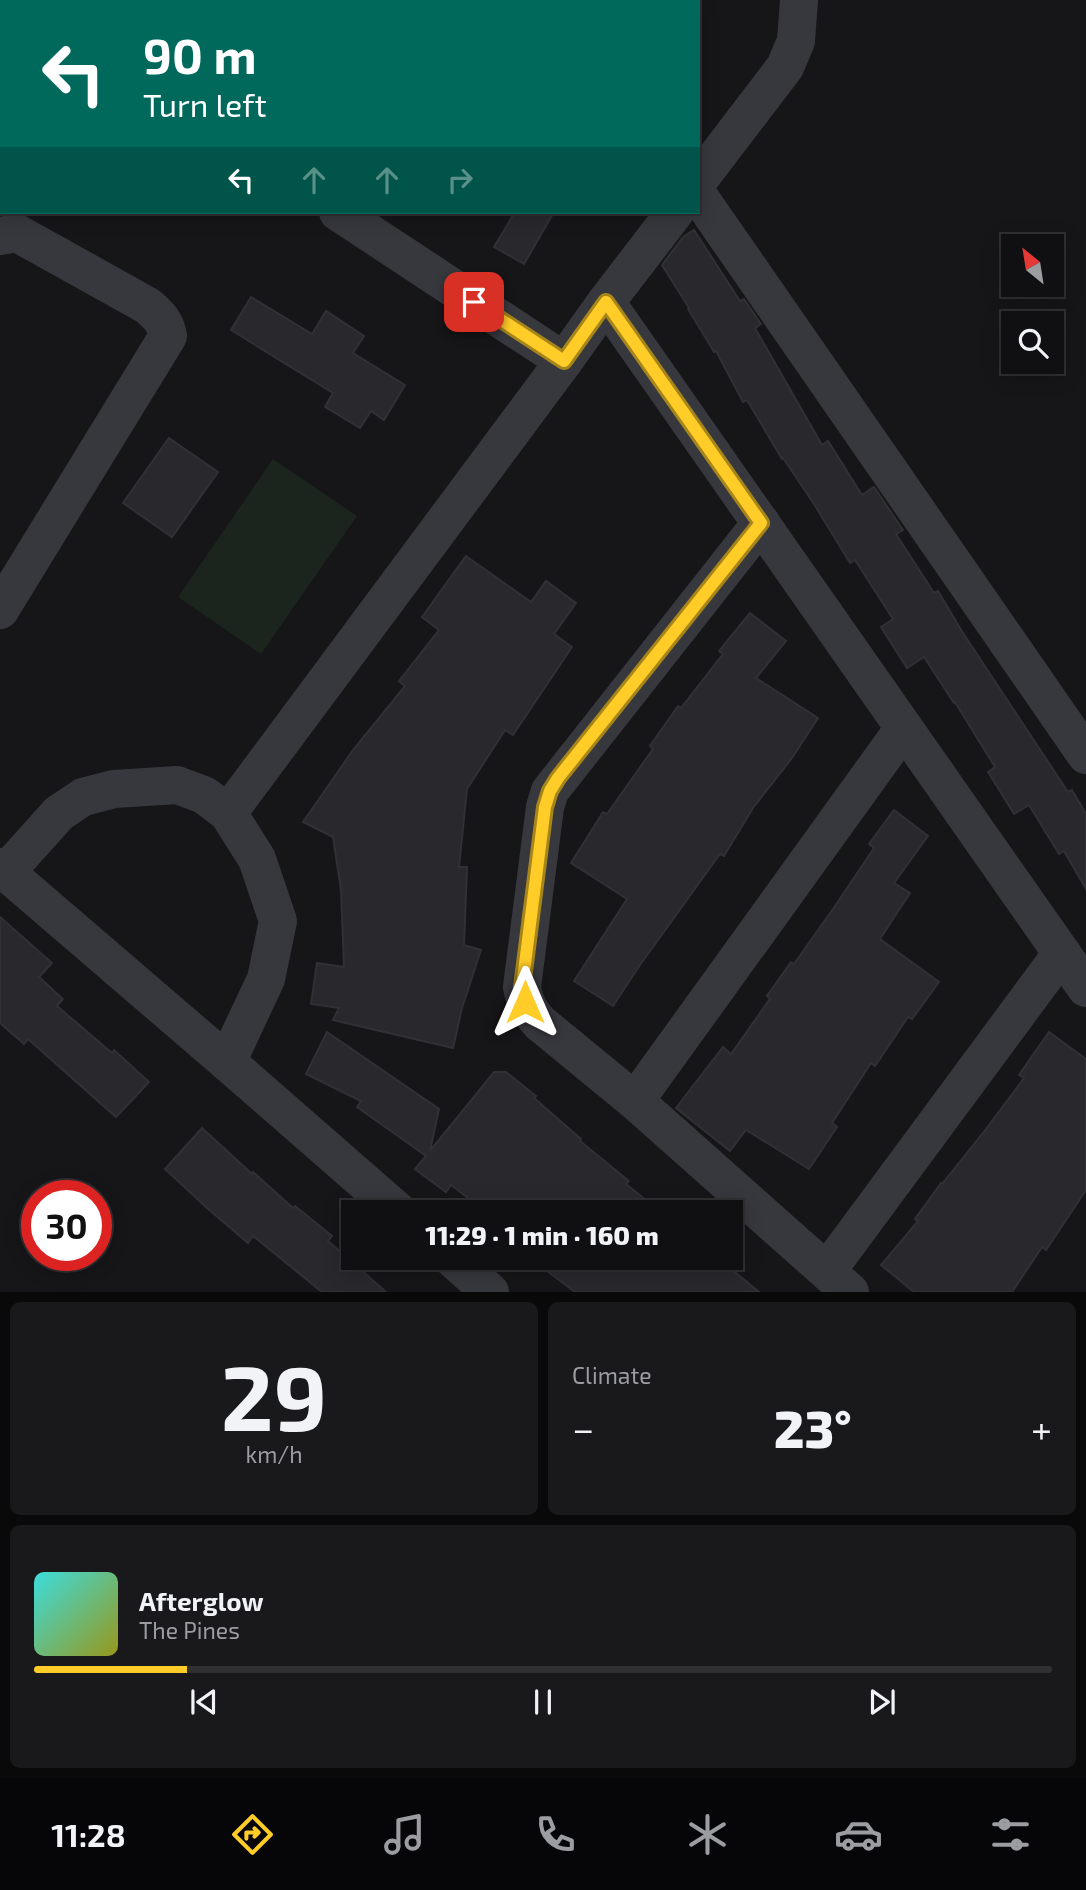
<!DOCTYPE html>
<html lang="en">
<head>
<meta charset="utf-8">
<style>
  :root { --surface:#101013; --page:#19191c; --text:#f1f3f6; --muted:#9c9da0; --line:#303033; --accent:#ffcc28 }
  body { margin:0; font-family:"Exo 2",sans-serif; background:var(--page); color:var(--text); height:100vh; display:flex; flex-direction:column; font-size:26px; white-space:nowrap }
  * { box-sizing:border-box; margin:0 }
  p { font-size:23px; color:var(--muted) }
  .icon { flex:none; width:38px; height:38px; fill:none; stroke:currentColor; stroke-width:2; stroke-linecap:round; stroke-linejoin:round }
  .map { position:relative; height:1292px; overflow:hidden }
  .drawer { display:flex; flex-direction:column; gap:10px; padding:10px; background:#09090a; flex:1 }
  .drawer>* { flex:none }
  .guide { position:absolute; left:0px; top:0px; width:700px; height:214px; box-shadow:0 4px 18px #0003,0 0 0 2px var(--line); background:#00695c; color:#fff; overflow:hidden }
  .needle { width:46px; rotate:330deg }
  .tools { position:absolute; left:1001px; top:234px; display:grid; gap:14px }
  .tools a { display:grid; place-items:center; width:63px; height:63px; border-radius:0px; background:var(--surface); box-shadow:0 4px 18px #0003,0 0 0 2px var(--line); font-size:35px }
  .speed { position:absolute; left:21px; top:1180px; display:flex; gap:14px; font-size:35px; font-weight:700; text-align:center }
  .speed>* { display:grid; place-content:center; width:91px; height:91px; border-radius:50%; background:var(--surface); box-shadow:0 4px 18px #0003,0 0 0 2px var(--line); line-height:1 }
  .speed .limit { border:10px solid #d22; background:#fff; color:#111 }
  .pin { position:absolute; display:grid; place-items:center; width:60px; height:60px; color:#fff; margin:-30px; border-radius:14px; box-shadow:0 4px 10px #0006 }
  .me { position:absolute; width:77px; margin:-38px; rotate:0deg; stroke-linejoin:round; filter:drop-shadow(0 0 5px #0008) }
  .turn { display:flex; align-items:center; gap:24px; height:147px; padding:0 28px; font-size:32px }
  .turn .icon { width:91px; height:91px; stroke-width:2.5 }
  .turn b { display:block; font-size:49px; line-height:60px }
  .lanes { display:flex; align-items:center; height:66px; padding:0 28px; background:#0003; justify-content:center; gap:35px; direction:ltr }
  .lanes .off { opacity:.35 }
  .big { font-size:52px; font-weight:800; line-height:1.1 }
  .drawer .widget { flex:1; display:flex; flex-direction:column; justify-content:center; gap:10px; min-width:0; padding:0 24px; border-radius:10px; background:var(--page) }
  .drawer .dial { align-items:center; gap:0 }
  .dial b { font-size:91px; line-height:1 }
  .song { display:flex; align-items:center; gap:21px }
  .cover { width:84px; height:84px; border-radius:10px; background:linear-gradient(135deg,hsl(180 70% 55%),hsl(60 70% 35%)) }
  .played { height:7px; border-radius:4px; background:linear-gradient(90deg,var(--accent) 15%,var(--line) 15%) }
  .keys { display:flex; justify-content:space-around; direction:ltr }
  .heat { display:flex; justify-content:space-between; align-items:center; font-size:38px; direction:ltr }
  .drawer .tiles { flex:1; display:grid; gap:10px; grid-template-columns:1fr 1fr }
  .widget:last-child { grid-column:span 2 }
  .trip { position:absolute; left:341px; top:1200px; width:402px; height:70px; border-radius:0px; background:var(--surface); box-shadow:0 4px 18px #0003,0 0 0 2px var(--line); font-weight:800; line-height:70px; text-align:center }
  .dock { display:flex; height:112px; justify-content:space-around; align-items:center; background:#060608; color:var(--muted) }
  .dock .icon { width:49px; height:49px }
  .dock .selected { color:var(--accent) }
  .dock b { font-size:32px; color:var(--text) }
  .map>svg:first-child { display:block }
  .green { fill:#1c241e }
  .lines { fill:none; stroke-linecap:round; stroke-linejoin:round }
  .stream { stroke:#2b343e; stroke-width:12 }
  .building { fill:#29292d; stroke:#313035; stroke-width:2 }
  .minor { stroke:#37373e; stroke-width:38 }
  .route-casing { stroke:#a6851a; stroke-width:18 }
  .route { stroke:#ffcc28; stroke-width:12 }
</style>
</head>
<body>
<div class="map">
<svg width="1086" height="1292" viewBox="0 0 1086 1292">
  <rect width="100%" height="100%" fill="#161619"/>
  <path class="green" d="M273,459l84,57 -96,138 -83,-57z"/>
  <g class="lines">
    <g class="stream">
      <path d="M30,2l1,-2"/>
      <path d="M0,42l2,-2"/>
    </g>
  </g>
  <g class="building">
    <path d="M515,212h39l-30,52 -30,-17z"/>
    <path d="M694,230l46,71 4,-2 17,25 -6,4 67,117 6,-4 34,54 12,-8 29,43 -7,4 38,59 4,-2 25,42 105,159 4,-2 14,24v75l-22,-38 -5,3 -30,-49 -15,9 -26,-42 7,-5 -40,-65 -1,1 -30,-46 -17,11 -26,-41 12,-8 -38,-59 -5,3 -36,-59 -31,-46 -1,1 -35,-59 -4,2 -27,-51 -2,1 -26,-43 1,-1 -27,-43 21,-28z"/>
    <path d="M251,297l61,37 14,-23 38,25 -11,17 52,32 -21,35 -13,-9 -11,17 -35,-21 8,-14 -102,-63z"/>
    <path d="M169,438l49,34 -46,65 -49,-34z"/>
    <path d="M466,556l65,46 15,-21 30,22 -22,31 18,13 -59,88 -8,-5 -38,59 -8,78h8l-3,78 17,5 -19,58 -9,40 -120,-28 6,-12 -28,-4 6,-41 27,4 -3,-77 -8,-53 -30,-15 50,-72 52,-64 -6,-5 40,-51 -17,-13z"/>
    <path d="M750,613l36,28 -30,37 62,40 -26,40 -39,50 -29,48 -4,-2 -80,111 -27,41 -39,-25 53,-82 -56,-36 32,-51 4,2 46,-65 -3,-3 28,-40 3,2 42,-54 -4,-3z"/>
    <path d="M894,810l34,26 -34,47 16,10 -30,46 59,43 -27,37 -4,-2 -33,49 -4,-3 -39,60 5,4 -28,42 -63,-39 -16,21 -54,-43 47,-61 8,7 39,-55 -3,-3 24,-34 3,2 39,-55 41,-61 -5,-4z"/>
    <path d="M0,917l52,46 -13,14 24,22 -6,7 55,47 2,-3 35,32 -33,35 -88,-78 -4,5 -24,-21z"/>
    <path d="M327,1032l112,77 -9,42 64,-79h12l30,24 -2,2 47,41 -1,2 49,40 -3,3 36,29h-174l-37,-28 -5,7 -31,-23 11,-13 -69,-49 4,-6 -55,-27z"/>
    <path d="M1049,1032l37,27v131l-40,60 -4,-3 -30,45h-98l-33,-27 37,-44 -3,-2 26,-36 1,1 44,-55 38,-51 -5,-3z"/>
    <path d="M202,1128l50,46 1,-2 40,36 2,-2 37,30 -4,5 58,51h-64l-69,-56 -5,7 -41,-35 -42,-39z"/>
    <path d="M530,1258h188l41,34h-184z"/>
  </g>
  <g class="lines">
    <g class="minor">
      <path d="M698,181l87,-114 11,-26 3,-41"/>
      <path d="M698,195l388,560"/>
      <path d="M338,212l226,149"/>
      <path d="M0,236l17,-3 131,73c10,9 18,16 20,30l-168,274"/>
      <path d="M606,302l480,686"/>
      <path d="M761,523l-211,268 -5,16 -23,180c3,16 7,24 18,36l95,78 215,191"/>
      <path d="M228,813l336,-452 42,-59 69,-90"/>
      <path d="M0,867l227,195 173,151"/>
      <path d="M6,872l53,-59 24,-16 31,-8 63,-4 27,10 24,18 29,46 21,62 -12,58 -39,83"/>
      <path d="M635,1101l269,-373"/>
      <path d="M452,1258l38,34"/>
      <path d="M827,1271l235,-318"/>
    </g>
  </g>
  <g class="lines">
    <defs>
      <path id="route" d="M474,302l90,59 42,-59 155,221 -203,255 -8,13 -5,16 -23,180 3,15"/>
    </defs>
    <use href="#route" class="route-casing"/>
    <use href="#route" class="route"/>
  </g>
</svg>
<div class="tools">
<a><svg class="needle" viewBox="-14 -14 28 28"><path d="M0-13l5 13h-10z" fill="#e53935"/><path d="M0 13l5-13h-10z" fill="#9c9da0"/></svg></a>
<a><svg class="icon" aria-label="search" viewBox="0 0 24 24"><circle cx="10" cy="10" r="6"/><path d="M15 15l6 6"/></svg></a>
</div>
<div class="speed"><div class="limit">30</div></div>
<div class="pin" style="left:474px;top:302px;background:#d93025"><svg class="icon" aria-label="arrive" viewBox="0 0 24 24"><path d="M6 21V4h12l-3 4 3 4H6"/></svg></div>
<svg class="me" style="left:525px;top:1002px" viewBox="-20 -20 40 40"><path d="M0-17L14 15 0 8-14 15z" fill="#ffcc28" stroke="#fff" stroke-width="4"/></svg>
<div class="trip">11:29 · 1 min · 160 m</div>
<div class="guide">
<div class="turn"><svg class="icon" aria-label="left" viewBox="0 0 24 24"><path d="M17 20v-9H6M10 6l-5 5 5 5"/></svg><div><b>90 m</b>Turn left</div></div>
<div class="lanes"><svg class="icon" aria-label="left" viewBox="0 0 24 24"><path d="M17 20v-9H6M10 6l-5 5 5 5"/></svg><svg class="icon off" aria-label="ahead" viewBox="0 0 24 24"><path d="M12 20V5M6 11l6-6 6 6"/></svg><svg class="icon off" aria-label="ahead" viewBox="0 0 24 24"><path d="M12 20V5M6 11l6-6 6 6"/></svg><svg class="icon off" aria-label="right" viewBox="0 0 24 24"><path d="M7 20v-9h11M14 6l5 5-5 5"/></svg></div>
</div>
</div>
<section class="drawer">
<div class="tiles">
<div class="widget dial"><b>29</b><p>km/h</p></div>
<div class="widget"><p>Climate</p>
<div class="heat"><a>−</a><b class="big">23°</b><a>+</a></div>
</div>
<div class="widget">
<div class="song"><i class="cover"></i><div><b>Afterglow</b><p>The Pines</p></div></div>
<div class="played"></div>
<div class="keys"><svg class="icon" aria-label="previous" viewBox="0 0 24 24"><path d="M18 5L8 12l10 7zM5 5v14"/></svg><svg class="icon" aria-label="pause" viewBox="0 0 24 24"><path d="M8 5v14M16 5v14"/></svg><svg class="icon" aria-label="next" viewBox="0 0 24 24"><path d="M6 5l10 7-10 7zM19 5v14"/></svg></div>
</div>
</div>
</section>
<nav class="dock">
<b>11:28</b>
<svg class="icon selected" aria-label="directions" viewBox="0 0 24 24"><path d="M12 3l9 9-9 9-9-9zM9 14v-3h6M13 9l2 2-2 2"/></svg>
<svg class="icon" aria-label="music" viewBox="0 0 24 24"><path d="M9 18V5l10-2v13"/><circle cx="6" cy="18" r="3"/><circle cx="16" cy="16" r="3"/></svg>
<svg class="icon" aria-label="phone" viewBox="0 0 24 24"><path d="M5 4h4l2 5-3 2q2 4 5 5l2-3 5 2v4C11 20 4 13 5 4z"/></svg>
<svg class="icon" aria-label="climate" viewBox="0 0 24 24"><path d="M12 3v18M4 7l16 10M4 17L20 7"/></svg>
<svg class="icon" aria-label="car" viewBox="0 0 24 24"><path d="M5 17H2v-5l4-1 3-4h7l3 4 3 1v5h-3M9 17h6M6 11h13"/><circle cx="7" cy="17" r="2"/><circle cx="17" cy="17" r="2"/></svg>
<svg class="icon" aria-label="filters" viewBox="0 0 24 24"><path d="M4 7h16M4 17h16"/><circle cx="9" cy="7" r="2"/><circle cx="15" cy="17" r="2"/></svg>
</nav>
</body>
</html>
